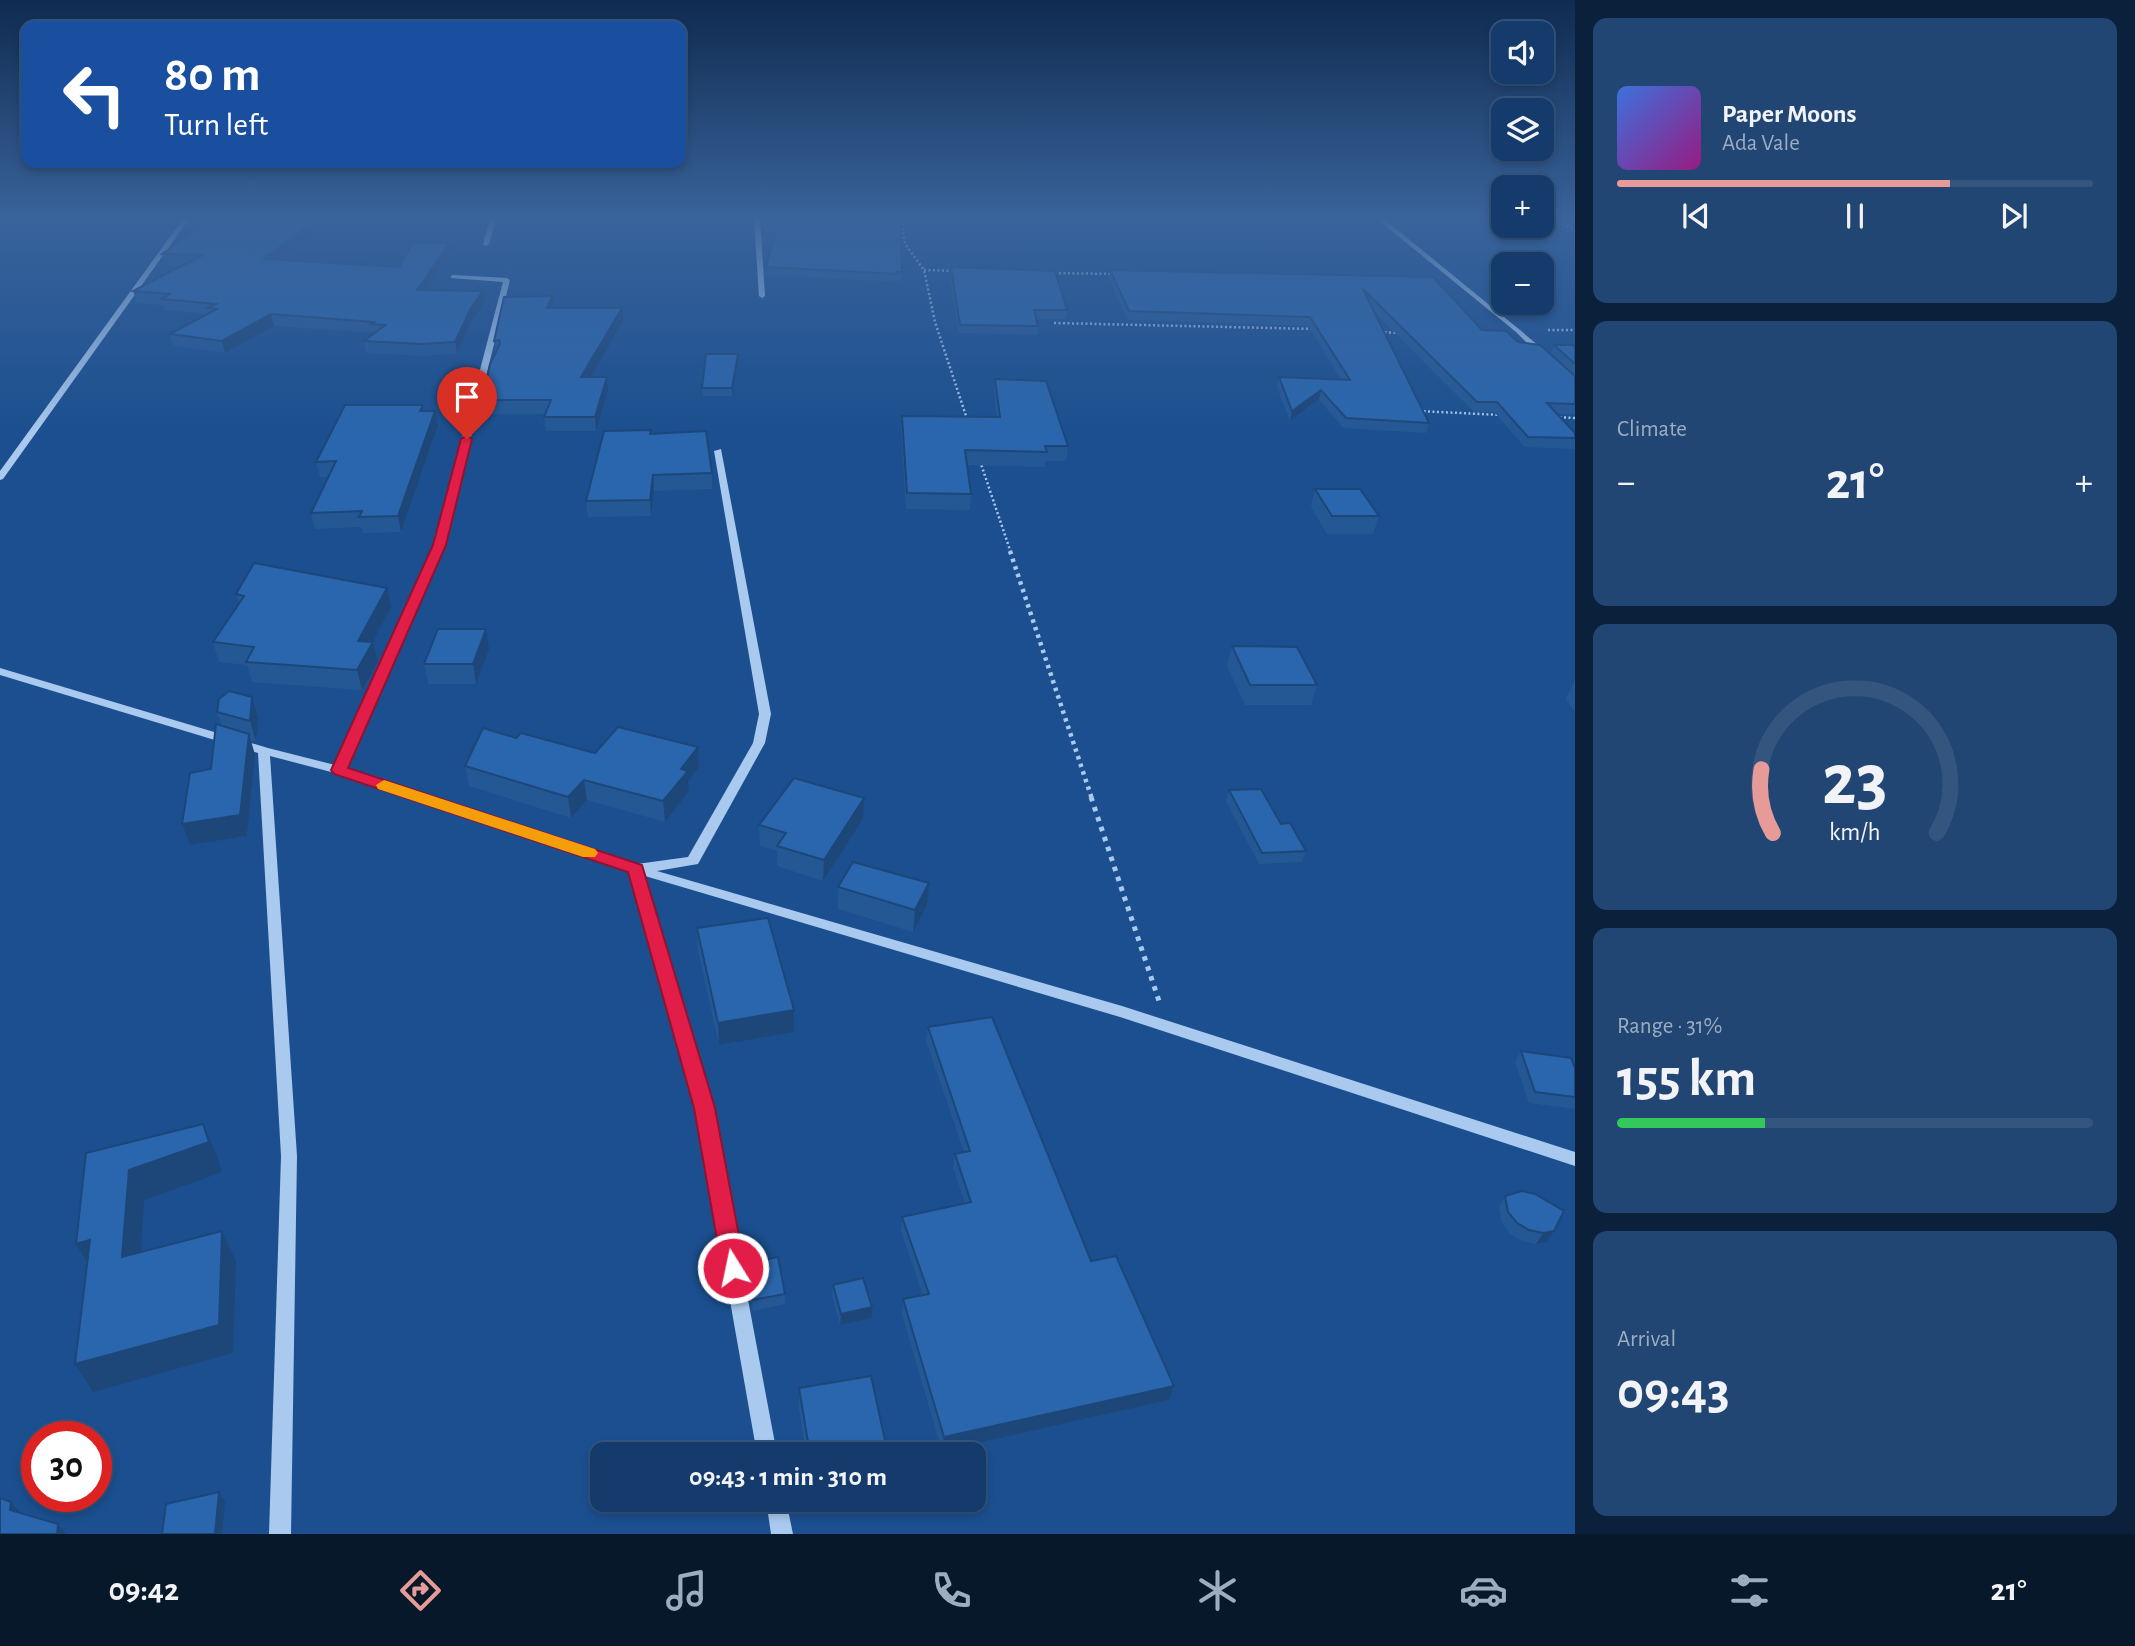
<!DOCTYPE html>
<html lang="en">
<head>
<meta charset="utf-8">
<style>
  :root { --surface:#143b6b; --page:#214673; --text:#f1f3f6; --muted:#9dadc1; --line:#33557e; --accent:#e69b98 }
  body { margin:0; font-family:"Alegreya Sans",sans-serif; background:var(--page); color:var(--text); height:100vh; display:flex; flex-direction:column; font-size:26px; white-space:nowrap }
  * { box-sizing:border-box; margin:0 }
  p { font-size:23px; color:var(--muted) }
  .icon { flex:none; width:38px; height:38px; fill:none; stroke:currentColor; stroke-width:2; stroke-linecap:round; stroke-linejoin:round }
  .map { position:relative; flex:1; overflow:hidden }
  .sheet { display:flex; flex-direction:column; gap:18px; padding:18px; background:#0b203b; width:560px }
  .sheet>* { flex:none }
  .banner { position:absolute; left:21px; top:21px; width:665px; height:147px; border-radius:14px; box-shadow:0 4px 10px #0003,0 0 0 2px var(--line); background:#1a4fa0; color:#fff; overflow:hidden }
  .controls { position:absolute; left:1491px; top:21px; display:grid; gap:14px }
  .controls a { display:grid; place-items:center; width:63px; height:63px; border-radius:14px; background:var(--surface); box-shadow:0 4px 10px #0003,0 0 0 2px var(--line); font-size:35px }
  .speed { position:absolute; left:21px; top:1421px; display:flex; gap:14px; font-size:35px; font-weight:700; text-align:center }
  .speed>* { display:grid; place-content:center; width:91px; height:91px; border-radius:50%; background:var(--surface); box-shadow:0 4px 10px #0003,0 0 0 2px var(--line); line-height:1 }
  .speed .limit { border:10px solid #d22; background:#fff; color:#111 }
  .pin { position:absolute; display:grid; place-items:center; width:60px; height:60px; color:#fff; margin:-72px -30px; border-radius:50% 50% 50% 0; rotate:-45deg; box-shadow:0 0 7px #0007 }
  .pin .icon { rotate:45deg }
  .me { position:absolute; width:77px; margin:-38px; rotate:350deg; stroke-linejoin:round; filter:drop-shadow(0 0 5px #0008) }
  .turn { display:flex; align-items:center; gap:24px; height:147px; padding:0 28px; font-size:32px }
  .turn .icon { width:91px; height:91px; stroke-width:2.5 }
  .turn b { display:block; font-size:49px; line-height:60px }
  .big { font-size:52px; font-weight:600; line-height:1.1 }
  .sheet .tile { flex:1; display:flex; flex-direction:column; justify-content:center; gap:10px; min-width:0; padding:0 24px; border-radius:14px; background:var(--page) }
  .sheet .dial { align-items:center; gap:0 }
  .dial svg { height:182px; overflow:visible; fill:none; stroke:var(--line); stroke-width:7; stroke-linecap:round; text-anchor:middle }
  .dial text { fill:var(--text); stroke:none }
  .song { display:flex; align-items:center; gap:21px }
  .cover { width:84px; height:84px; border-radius:10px; background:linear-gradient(135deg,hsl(220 70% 55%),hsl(310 70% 35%)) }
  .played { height:7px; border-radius:4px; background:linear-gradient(90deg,var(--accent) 70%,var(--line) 70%) }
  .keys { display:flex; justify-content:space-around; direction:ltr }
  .heat { display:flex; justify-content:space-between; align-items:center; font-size:38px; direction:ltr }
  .charge { height:10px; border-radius:5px; background:linear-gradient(90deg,#34c759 31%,var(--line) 0) }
  .trip { position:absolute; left:590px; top:1442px; width:396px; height:70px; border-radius:14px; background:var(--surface); box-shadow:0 4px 10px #0003,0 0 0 2px var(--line); font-weight:600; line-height:70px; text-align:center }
  .tabs { display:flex; height:112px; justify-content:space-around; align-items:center; background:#08182b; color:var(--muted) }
  .tabs .icon { width:49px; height:49px }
  .tabs .selected { color:var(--accent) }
  .tabs b { font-size:32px; color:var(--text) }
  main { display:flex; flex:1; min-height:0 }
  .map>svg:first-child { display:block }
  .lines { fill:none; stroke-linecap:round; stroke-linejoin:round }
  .path-far2 { stroke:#a9c9ee; stroke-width:2.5; stroke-dasharray:2 2.5; stroke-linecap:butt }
  .path-far1 { stroke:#a9c9ee; stroke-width:4.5; stroke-dasharray:3.5 4.5; stroke-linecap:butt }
  .path { stroke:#a9c9ee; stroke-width:5; stroke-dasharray:4.5 6; stroke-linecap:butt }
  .minor { fill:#a9c9ee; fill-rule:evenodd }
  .wall { fill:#245895 }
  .shaded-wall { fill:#1d4779 }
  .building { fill:#2a66ad; stroke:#1d4779; stroke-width:2 }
  .route { fill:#e11d48; stroke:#92132f; stroke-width:2 }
  .slow { fill:#f59e0b }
</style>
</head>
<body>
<main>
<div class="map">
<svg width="1575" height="1534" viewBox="0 0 1575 1534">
  <rect width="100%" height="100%" fill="#1b4f8f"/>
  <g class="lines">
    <g class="path-far2">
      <path d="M901,219l4,25 19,26 11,52 32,97"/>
      <path d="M1555,219l20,12"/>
      <path d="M924,270l30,1"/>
      <path d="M1050,273l65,1"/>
      <path d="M1054,323l261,6"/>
      <path d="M1548,330h27"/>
      <path d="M1380,332l19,1"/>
      <path d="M1419,411l82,4"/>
      <path d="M1555,417l20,1"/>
      <path d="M980,461l31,92"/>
    </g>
    <path class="path-far1" d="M1010,551l82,248"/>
    <path class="path" d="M1091,797l68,204"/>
    <g class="minor">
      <path d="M183,219h6l-186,260 -3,1v-9z"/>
      <path d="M490,219h6l-7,25 -3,2 -3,-2z"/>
      <path d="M754,219h6l5,77 -3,2 -3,-2z"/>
      <path d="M1377,219h7l136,111 27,23v4h-6l-25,-25z"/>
      <path d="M453,275l54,3 3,2 -66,265 -98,223 291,96 51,-7 65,-114 6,-29 -45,-263 7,-2 50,265 -6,29 -67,121 -41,7 465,135 453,146v14l-455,-149 -475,-141 67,232 65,346h-20l-61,-346 -66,-236 -295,-99 -65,-17 27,400 -6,378h-22l12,-378 -23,-403 -258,-78v-7l268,80 67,17 99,-220 69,-263 -52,-4v-2z"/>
      <path d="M766,1500h20l7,34h-22z"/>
    </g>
  </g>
  <g class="wall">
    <path d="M187,219h130l2,10 -40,31 120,7 51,-24 2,10 -25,37 56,1 2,11 -13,18 -15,34 -34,2 -57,-3 -2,-12 9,-8 -99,-7 -49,27 -52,-7 -3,-12 38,-20 -43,-4 -1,-5 -27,-2 -4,-12 50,-25 -17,-1 -4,-11 36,-25h-8z"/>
    <path d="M761,219h140l1,61h-5v2l-131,-7v-8l7,-26h-9z"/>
    <path d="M1308,219h52l4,4 -2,8h-40z"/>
    <path d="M951,267l116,43 -1,9h-29l1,7 -1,9 -78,-2 -9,-57z"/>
    <path d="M1110,270l323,7 49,53 36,12 33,13 3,-10 21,2v67h-18l18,19v16l-50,-2 -31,-35h-20l-100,-100 55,111 -3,10 -83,-5 -24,-29 -29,22 -13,-34 2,-10 62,2 -33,-53 -180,-6 -19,-42z"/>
    <path d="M553,308l70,13 -33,56h17l1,14 -12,40h-50l-2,-14 1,-3h-60l-2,-14 13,-48 -2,-11z"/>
    <path d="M738,354v8l-6,34h-29l-1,-8z"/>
    <path d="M995,379l73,67 -2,15h-20l-1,6 -78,-2 4,29 -1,16 -64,-1 -5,-79 1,-14 95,1 -3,-24z"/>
    <path d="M424,411l14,14 -37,107 -38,1 -2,-6 -46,2 -4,-16 18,-36h-9l-4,-15z"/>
    <path d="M651,434l61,39v16l-58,2 -3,25 -63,1 -2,-16z"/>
    <path d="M1315,489l64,27 -6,18h-46l-16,-27z"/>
    <path d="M236,594l155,13 -19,35h1l5,20 -16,28 -110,-8 -5,-17 -28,-3 -6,-20 26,-38z"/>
    <path d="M1232,646l85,39 -6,20h-66l-18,-39z"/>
    <path d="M489,649l-13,35h-48l-4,-20z"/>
    <path d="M1575,680v32l-9,-13z"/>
    <path d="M217,712l41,6 -2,24 -6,-2 5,15 -8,81 -57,9 -8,-21 29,-55 11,-43z"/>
    <path d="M516,738l79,15 103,-6 1,20 -11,14 1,10 -24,31 -78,-22 -16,18 -102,-32 -4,-20z"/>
    <path d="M1229,790l52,34 25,27 -4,11 -43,2 -33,-63z"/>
    <path d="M863,819l-40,62 -46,-15v-15l-17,-5 -1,-21z"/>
    <path d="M838,887l89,18 -14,27 -75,-23z"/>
    <path d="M697,928l97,82v22l-75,13 -21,-95z"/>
    <path d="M928,1027l163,234 83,125 -5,14 -227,51 -40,-137 1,-15 20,-4 -22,-64 1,-14 63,-14 -12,-35 2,-14 9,-2 -38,-111z"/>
    <path d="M1521,1051l54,17v41l-46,-6 -14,-41z"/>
    <path d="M1505,1196l49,35 -7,11 -11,2 -14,-3 -12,-7 -8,-11 -3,-16z"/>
    <path d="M745,1263l40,31v10l-32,7 -7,-37z"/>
    <path d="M833,1285l39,22v11l-32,7 -8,-29z"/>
    <path d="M799,1388l89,66h-82l-7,-45z"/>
  </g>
  <g class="shaded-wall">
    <path d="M317,219l2,10 -53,41 -2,-11z"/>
    <path d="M450,243l2,10 -33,48 -2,-11z"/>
    <path d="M483,291l2,11 -13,18 -15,34 -2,-12 16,-34z"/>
    <path d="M552,296l1,13 -6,-1z"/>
    <path d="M622,308l1,13 -40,70 -2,-14z"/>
    <path d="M271,314l3,12 -49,27 -3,-12z"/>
    <path d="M738,354v8l-6,34v-8z"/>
    <path d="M607,377l1,14 -12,40 -1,-14z"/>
    <path d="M1321,390l-2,9 -29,22 2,-10z"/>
    <path d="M435,411l3,14 -37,107 -3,-16z"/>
    <path d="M653,475l1,16 -3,25 -1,-16z"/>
    <path d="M387,588l4,19 -28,54 -5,-20z"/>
    <path d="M486,629l3,20 -13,35 -3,-20z"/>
    <path d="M373,642l5,20 -16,28 -5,-20z"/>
    <path d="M252,697l6,21 -2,24 -6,-21z"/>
    <path d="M249,734l6,21 -8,81 -57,9 -8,-21z"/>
    <path d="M698,747l1,20 -11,14 1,10 -24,31 -2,-21 18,-32z"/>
    <path d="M584,780l3,20 -16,18 -3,-21z"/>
    <path d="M864,798l-1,21 -40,62 1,-21z"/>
    <path d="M929,883l-2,22 -14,27 2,-22z"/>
    <path d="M794,1010v22l-75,13 -1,-22z"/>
    <path d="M203,1124l13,30 6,18 -78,28 -5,86 -17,-29 7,-87z"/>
    <path d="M222,1231l14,30 -3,92 -140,39 -18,-28z"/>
    <path d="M1554,1231l-7,11 -11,2 7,-11z"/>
    <path d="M90,1240l3,33 -17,-29z"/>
    <path d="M872,1307v11l-32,7 1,-11z"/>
    <path d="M1174,1386l-5,14 -227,51 2,-14z"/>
    <path d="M219,1492l6,10 -3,32h-7z"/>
    <path d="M11,1502l23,28 -24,-20z"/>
    <path d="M58,1524l8,10h-9z"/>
  </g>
  <g class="building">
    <path d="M211,219h106l-53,40 135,8 13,-24h38l-33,47 66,1 -12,17 -16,34 -34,2 -57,-3 21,-16 -14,-1 3,-2 -103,-8 -49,27 -52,-7 47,-25 -9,-1 8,-4 -54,-5 8,-5 -37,-3 70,-36 -41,-1z"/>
    <path d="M762,219h139l1,53h-5v2l-131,-7 9,-34h-11z"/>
    <path d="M1319,219h41l4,4h-40z"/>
    <path d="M951,267l104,4 12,39h-33l4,16 -78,-1z"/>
    <path d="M1110,270l323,7 49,53 24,1 12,11 22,3 35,31v28l-28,-1 28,30v5l-47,-1 -31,-35h-20l-114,-113 66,134 -83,-5 -25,-28 -29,21 -13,-34 71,3 -40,-63 -181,-6z"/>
    <path d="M552,296l-5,12h75l-41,69h26l-12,40h-51l7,-17h-68l7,-36 10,-20 -1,-4 -5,1 10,-44z"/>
    <path d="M1554,345h18l3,2v17z"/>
    <path d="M706,354h32l-6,34h-30z"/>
    <path d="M995,379l51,2 22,65h-23l2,6 -82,-2 6,44 -64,-1 -5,-77 98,1z"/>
    <path d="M345,405h78l-3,6h15l-37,105 -39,1 3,-6 -51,2 25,-52 -20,1z"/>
    <path d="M651,430l-1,4 56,-3 6,42 -59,2 -3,25 -64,1 18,-70z"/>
    <path d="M1315,489h45l19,27h-47z"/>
    <path d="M254,563l133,25 -29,53 15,1 -16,28 -111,-8 8,-15 -41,-5 31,-46 -8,-2z"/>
    <path d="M438,629h48l-13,35h-49z"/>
    <path d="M1232,646l65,1 20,38h-67z"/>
    <path d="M229,691l23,6 -2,24 -33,-9 2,-13z"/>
    <path d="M216,724l33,10 -9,81 -58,9 8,-51 21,-4z"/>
    <path d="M618,727l80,20 -17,22 7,2 -25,30 -79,-21 -16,17 -103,-31 18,-38 33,10 5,-5 74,20z"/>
    <path d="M794,778l70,20 -40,62 -47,-14 9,-13 -27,-8z"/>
    <path d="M1261,789l20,35 9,-1 16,28 -44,2 -33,-63z"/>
    <path d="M853,862l76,21 -14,27 -77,-23z"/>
    <path d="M768,918l26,92 -76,13 -21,-95z"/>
    <path d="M992,1017l99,244 25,-5 58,130 -230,51 -41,-138 26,-5 -27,-77 69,-15 -16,-48 15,-3 -42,-124z"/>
    <path d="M1521,1051l50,7 4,10v29l-40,-5z"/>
    <path d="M203,1124l6,18 -80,28 -7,87 100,-26 -3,94 -144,39 15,-124 -14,4 10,-91z"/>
    <path d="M1522,1191l13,3 29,17 -10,20 -11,2 -14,-3 -12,-7 -9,-11 -3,-16z"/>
    <path d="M778,1257l7,37 -33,6 -7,-37z"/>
    <path d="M863,1278l9,29 -31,7 -8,-29z"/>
    <path d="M871,1376l17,78h-78l-11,-66z"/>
    <path d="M219,1492l-4,42h-53l4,-30z"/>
    <path d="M0,1498l11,4 -1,8 48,14 -1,10h-57z"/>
  </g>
  <linearGradient id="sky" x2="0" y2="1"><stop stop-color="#0f2b4f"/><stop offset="0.5" stop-color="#39639b"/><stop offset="1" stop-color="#39639b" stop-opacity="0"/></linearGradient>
  <rect width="1575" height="434" fill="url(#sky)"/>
  <path class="route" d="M467,435l5,4 -26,106 -98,223 294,97 73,243 30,160 -3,7 -9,3 -8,-3 -3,-7 -28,-160 -66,-236 -294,-98 -3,-4 102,-225 28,-106z"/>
  <path class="slow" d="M384,780l211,69 3,4 -3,4h-12l-205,-68 -2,-4z"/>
</svg>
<div class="controls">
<a><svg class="icon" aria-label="sound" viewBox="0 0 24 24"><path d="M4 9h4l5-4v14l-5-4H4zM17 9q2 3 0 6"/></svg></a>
<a><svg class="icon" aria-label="layers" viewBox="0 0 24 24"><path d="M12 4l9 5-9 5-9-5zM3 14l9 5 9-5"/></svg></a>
<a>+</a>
<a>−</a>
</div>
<div class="speed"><div class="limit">30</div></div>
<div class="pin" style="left:467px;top:439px;background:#d93025"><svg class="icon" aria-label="arrive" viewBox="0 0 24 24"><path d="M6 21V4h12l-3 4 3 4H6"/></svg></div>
<svg class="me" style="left:733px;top:1268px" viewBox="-20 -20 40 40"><circle r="17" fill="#e11d48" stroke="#fff" stroke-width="3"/><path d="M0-11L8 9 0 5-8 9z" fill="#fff"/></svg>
<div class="trip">09:43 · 1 min · 310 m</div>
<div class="banner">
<div class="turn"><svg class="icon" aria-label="left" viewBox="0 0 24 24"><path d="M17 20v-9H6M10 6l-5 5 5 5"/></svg><div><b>80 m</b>Turn left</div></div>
</div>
</div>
<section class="sheet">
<div class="tile">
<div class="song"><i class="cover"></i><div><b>Paper Moons</b><p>Ada Vale</p></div></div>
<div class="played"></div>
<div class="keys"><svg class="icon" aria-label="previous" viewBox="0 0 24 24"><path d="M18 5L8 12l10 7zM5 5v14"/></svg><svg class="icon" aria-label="pause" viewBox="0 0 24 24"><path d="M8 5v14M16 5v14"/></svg><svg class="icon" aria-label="next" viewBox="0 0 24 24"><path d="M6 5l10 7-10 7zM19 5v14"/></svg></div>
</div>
<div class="tile"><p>Climate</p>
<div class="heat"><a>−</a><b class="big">21°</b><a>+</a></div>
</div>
<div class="tile dial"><svg viewBox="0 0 100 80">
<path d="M14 69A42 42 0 1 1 86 69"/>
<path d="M14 69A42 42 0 0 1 9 41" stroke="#e69b98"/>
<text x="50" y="56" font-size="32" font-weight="700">23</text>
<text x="50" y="72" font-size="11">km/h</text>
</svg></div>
<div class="tile"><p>Range · 31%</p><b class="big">155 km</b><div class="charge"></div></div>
<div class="tile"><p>Arrival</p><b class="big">09:43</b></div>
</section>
</main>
<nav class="tabs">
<b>09:42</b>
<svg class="icon selected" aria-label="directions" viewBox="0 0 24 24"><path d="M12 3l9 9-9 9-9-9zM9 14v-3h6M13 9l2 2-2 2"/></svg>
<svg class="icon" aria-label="music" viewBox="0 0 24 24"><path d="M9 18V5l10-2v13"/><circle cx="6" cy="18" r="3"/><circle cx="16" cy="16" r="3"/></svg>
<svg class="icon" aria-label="phone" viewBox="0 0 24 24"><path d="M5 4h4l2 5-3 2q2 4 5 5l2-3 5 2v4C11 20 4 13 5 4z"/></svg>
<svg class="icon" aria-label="climate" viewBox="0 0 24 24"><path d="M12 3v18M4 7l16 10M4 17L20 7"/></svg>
<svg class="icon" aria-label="car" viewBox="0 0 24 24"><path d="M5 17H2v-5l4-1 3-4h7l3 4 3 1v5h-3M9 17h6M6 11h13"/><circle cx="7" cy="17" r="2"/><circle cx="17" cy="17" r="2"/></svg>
<svg class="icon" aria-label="filters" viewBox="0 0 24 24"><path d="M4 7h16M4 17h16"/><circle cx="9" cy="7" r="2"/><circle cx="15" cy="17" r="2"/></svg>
<b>21°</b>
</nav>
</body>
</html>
